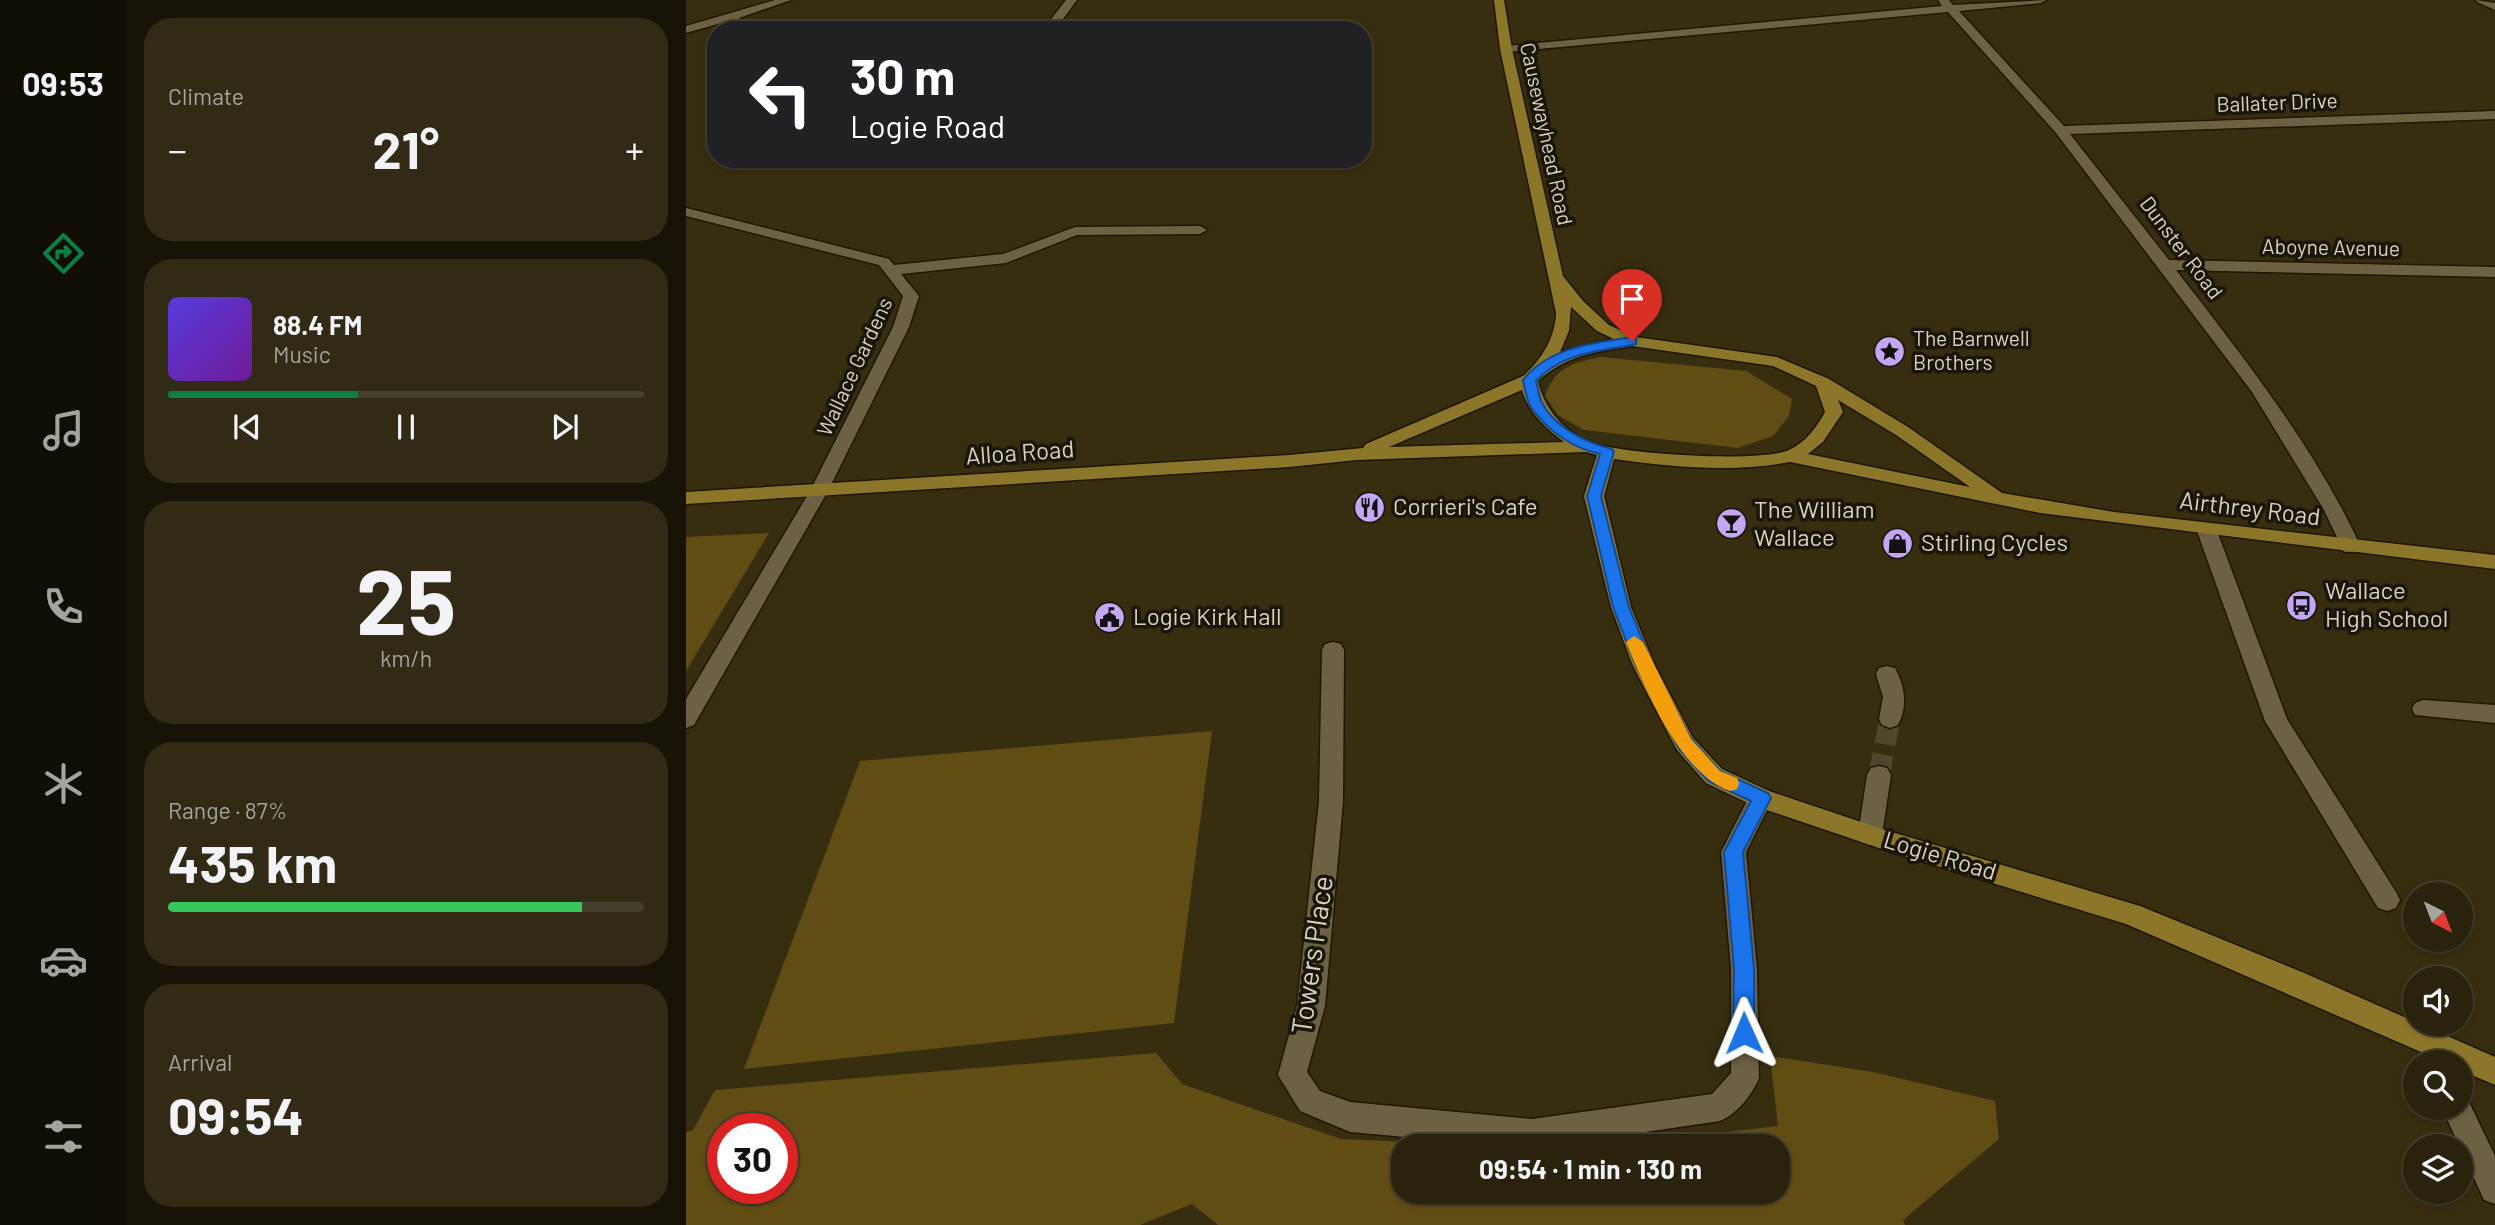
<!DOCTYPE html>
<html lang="en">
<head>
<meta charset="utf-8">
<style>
  :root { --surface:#29220c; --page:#312a15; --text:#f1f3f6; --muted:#a5a49d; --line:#453f2d; --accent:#0b8043 }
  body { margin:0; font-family:Barlow,sans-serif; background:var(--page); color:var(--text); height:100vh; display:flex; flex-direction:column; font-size:26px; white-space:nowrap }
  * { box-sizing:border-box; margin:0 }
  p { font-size:23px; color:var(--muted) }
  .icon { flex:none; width:38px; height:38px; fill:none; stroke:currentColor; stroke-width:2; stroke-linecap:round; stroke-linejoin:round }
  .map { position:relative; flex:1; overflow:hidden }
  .details { display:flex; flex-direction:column; gap:18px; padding:18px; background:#171307; width:560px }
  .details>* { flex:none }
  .guide { position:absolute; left:21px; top:21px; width:665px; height:147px; border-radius:28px; box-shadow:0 2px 5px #0004,0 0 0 2px var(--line); background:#202124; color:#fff; overflow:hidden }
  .needle { width:46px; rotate:138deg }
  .fabs { position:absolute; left:1717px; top:882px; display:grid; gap:14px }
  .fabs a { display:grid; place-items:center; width:70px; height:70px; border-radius:50%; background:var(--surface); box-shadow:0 2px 5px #0004,0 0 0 2px var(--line); font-size:35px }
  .speed { position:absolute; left:21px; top:1113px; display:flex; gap:14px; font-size:35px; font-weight:700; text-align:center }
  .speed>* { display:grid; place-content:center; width:91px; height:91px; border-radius:50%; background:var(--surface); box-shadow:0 2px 5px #0004,0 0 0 2px var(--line); line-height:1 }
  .speed .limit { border:10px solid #d22; background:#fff; color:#111 }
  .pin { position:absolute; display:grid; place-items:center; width:60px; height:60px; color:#fff; margin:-72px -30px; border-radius:50% 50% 50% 0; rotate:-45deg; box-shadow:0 0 7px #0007 }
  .pin .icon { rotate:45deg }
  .me { position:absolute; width:77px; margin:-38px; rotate:359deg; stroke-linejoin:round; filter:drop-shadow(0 0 5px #0008) }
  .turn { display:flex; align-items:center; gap:24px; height:147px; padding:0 28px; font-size:32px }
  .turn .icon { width:91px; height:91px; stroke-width:2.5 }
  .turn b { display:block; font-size:49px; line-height:60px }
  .big { font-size:52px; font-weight:700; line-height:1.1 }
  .details .widget { flex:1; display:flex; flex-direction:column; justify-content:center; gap:10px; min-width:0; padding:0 24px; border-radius:28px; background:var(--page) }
  .details .dial { align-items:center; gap:0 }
  .dial b { font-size:91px; line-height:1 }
  .song { display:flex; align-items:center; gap:21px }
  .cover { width:84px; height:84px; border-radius:10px; background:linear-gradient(135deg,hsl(250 70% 55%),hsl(280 70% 35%)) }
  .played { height:7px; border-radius:4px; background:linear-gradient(90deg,var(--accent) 40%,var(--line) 40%) }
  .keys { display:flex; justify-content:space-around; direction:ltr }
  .heat { display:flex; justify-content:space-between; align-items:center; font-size:38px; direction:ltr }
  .charge { height:10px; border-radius:5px; background:linear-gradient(90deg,#34c759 87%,var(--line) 0) }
  .trip { position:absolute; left:705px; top:1134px; width:399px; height:70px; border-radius:28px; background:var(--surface); box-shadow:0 2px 5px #0004,0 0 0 2px var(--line); font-weight:700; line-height:70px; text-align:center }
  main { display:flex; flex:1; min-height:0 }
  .dock { display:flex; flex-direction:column; width:126px; justify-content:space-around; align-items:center; background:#100e05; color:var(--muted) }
  .dock .icon { width:49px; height:49px }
  .dock .on { color:var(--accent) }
  .dock b { font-size:32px; color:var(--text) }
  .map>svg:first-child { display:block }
  .green { fill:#5f4d14; fill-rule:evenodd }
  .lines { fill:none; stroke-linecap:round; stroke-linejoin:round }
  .minor-tunnel { stroke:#4f472b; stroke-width:21; stroke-dasharray:21 10; stroke-linecap:butt }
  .minor-casing { stroke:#1f1600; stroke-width:3 }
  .major-casing { stroke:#1f1600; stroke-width:3 }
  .minor { fill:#6c6243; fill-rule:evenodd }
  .major { fill:#8c7629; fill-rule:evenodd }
  .route { fill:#1a73e8; stroke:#114b97; stroke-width:2 }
  .slow { fill:#f59e0b }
  .labels { text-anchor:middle; stroke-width:7; stroke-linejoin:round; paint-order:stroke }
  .far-street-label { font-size:21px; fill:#d8d2c1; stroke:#1b160a }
  .far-poi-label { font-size:21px; fill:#d8d2c1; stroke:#1b160a; text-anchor:start }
  .street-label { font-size:24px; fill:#d8d2c1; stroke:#1b160a }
  .poi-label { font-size:24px; fill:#d8d2c1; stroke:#1b160a; text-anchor:start }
  .near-street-label { font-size:28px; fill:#d8d2c1; stroke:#1b160a }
</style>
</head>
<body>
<main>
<nav class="dock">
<b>09:53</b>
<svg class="icon on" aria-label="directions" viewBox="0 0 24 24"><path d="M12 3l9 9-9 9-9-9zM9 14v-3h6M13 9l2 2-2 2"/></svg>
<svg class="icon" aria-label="music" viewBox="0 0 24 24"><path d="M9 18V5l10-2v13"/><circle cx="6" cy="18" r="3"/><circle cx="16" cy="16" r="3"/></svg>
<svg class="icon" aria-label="phone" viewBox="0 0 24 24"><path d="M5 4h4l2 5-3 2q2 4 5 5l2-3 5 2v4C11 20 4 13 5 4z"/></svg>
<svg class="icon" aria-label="climate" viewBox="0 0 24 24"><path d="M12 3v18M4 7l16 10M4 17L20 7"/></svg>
<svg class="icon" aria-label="car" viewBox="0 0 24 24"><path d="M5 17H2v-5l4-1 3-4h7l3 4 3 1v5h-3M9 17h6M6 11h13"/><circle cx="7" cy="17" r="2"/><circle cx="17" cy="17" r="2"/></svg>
<svg class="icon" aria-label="filters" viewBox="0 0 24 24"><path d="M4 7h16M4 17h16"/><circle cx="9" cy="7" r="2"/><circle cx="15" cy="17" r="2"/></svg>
</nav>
<section class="details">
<div class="widget"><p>Climate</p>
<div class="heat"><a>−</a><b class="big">21°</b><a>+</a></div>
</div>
<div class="widget">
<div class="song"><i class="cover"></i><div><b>88.4 FM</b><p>Music</p></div></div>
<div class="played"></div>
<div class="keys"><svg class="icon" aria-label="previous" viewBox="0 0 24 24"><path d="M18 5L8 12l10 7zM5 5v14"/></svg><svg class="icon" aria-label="pause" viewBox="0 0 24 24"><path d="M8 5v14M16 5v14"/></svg><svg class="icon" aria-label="next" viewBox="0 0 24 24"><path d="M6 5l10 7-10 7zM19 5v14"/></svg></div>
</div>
<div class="widget dial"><b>25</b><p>km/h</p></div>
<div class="widget"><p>Range · 87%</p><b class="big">435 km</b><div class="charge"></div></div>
<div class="widget"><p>Arrival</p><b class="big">09:54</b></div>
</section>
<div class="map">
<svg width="1809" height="1225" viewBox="0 0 1809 1225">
  <rect width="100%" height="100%" fill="#372e10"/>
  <g class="green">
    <path d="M915,357l145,14 46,28 -3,17 -16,20 -35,12 -154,-18 -26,-15 -13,-19c10,-29 27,-33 56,-39z"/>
    <path d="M83,533l-83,138v-134z"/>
    <path d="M526,731l-38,292 -430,46 116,-308z"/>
    <path d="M470,1053l26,31 159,55 161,7h-98v46h374v-46h-172l172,-20 -8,-70 103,16 122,29 4,38 -96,81 2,5h-687l-26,-21 -52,21h-454v-93l7,-2 22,-40zM37,1129h59v59h-59z"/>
  </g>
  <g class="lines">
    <path class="minor-tunnel" d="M1193,775l11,-56"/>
    <defs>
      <g id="minor">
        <path d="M89,0h16l-52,18 21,12h-14l-18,-9 -42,12v-7z"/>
        <path d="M380,0h11l-17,23 3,7h-12l-3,-7z"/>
        <path d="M1252,0h11l4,5 93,-5 -5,3 -82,8 105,115 431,-15v8l-425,15 99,126 326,7v10l-319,-7c68,88 138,176 185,277l-3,5h-14l-20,-42 -72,-118 -196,-259 -108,-121 -442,40 -6,-3 6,-3 436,-40z"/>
        <path d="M1790,0l19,3v7l-18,-8z"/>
        <path d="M0,208l203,51 5,6 109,-11 72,-27 125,-1 7,4 -7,4 -123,1 -71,28 -105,11 18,22 -10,31 -81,164 -134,234 -8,3v-29l124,-208 83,-164 10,-31 -24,-31 -193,-49z"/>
        <path d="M1521,525l7,1 3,5 70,188 109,173 4,8 -4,8 -9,3 -9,-3 -113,-187 -68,-190 3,-5z"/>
        <path d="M647,642l8,2 3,6 -1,151 -18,205 -18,66 13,19 30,11 182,17 180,-25 19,-21v-104l-10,-117 31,-61 9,-3 9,3 3,7 -27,54 11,117 2,109c-7,17 -22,36 -39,43l-170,25h-45l-155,-14 -50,-21 -22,-36 19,-69 22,-205 3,-151 3,-6z"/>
        <path d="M1201,666l8,2c10,18 13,39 3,57l-8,3 -8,-3 -3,-6 4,-22 -7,-23 3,-6z"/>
        <path d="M1737,700l72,5v18l-80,-8 -3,-6 3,-6z"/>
        <path d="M1193,766l8,2 4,7 -9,60 -3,7 -9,3 -9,-3 -3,-7 9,-60 4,-7z"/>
        <path d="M1774,1095l7,3 28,58v48l-11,-4 -42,-92h18z"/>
      </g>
      <path id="major" d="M808,0h10l8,49 51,227 20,25 26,24 27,12 141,20 52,22 79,48 94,66 112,19 381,43v14l-455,-56 -250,-51c-56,11 -120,5 -176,-3l-10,37 27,111 24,59 38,72 29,31 47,22 116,39 255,76 162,66 193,85v28l-35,-15v-8h-16l-318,-138 -241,-74 -133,-45 -46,-22 -29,-33 -44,-84 -22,-59 -27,-111 13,-41 -11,-3 -229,8 -68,7 -603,37v-12l603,-37 74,-7 3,-4 157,-68c18,-16 32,-37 33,-63l-56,-264zM885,307l26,24 17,8 -54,13 9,-21zM946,346l141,20 43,20 9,26c-9,16 -19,30 -36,38 -30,13 -165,4 -197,-7 -27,-10 -48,-34 -54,-62 27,-25 59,-30 94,-35zM836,390c6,22 24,39 42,52l-175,5zM1152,400l58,35 74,52 -162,-33 15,-12 20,-30z"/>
    </defs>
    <use href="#minor" class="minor-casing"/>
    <use href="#major" class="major-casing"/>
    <use href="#minor" class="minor"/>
    <use href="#major" class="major"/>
  </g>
  <path class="route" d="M946,337l4,1v6c-36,8 -72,7 -100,37 2,6 3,16 6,22 13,25 45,40 70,46l2,3 -13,44 28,111 24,59 38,73 29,32 48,22 3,5 -28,54 11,117v64l-3,7 -7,3 -8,-3 -3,-7 1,-64 -10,-117 27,-51 -43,-20 -29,-32 -43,-83 -23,-59 -26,-111 13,-42c-27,-6 -53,-23 -69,-47 -5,-7 -6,-19 -8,-27 26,-33 70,-37 109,-43z"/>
  <path class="slow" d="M948,636l9,6 48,97 29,32 17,7 2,5 -2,6 -7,2c-50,-17 -85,-103 -104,-149z"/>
  <defs>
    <symbol id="sight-disc" viewBox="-11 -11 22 22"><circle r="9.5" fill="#c3a7f2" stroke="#1b160a"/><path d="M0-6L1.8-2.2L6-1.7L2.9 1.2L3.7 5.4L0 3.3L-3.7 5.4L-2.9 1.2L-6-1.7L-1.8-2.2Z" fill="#111"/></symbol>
    <symbol id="restaurant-disc" viewBox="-11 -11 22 22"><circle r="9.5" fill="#c3a7f2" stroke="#1b160a"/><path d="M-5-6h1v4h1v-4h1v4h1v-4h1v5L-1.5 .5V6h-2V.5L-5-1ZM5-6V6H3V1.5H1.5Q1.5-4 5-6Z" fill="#111"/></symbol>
    <symbol id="bar-disc" viewBox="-11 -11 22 22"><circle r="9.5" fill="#c3a7f2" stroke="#1b160a"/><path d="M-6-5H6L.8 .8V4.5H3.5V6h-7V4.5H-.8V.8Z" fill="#111"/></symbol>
    <symbol id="shop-disc" viewBox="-11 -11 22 22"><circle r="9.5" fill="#c3a7f2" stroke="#1b160a"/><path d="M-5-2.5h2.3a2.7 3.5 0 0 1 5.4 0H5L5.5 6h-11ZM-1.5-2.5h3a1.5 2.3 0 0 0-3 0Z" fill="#111"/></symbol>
    <symbol id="bus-disc" viewBox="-11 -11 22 22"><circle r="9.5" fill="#c3a7f2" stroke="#1b160a"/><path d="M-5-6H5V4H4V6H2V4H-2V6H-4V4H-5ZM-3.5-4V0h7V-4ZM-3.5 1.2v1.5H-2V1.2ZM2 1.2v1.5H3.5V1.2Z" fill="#111"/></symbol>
    <symbol id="civic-disc" viewBox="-11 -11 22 22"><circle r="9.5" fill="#c3a7f2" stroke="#1b160a"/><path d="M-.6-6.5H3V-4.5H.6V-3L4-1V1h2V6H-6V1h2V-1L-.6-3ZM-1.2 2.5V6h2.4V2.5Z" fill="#111"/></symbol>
  </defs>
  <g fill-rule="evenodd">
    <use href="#sight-disc" x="1186" y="334" width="35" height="35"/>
    <use href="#restaurant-disc" x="666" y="490" width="35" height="35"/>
    <use href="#bar-disc" x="1028" y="506" width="35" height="35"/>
    <use href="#shop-disc" x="1194" y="526" width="35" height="35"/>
    <use href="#bus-disc" x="1598" y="588" width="35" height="35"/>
    <use href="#civic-disc" x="406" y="600" width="35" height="35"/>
  </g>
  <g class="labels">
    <g class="far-street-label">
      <text transform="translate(1591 103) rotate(-2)" y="7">Ballater Drive</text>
      <text transform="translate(860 134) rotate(78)" y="7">Causewayhead Road</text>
      <text transform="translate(1495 248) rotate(53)" y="7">Dunster Road</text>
      <text transform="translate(1645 248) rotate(1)" y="7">Aboyne Avenue</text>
      <text transform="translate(169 367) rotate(-65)" y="7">Wallace Gardens</text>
    </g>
    <g class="far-poi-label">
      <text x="1227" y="346">The Barnwell<tspan x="1227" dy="24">Brothers</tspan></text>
    </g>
    <g class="street-label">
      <text transform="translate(334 453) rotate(-4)" y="8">Alloa Road</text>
      <text transform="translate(1564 509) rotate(7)" y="8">Airthrey Road</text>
      <text transform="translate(1254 856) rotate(17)" y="8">Logie Road</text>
    </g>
    <g class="poi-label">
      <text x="707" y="515">Corrieri's Cafe</text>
      <text x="1068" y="518">The William<tspan x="1068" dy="28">Wallace</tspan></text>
      <text x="1235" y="551">Stirling Cycles</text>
      <text x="1639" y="599">Wallace<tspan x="1639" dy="28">High School</tspan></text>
      <text x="447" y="625">Logie Kirk Hall</text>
    </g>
    <g class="near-street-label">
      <text transform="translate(626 955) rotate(-82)" y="10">Towers Place</text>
    </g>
  </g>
</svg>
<div class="fabs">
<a><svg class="needle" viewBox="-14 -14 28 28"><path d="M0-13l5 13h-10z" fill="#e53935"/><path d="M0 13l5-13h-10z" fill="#a5a49d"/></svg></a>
<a><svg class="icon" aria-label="sound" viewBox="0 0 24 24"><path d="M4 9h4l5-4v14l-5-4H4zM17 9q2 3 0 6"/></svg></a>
<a><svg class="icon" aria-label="search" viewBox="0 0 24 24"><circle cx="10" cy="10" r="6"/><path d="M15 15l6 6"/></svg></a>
<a><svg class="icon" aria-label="layers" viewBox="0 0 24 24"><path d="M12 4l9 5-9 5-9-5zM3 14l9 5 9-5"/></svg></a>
</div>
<div class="speed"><div class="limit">30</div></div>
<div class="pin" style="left:946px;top:341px;background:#d93025"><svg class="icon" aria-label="arrive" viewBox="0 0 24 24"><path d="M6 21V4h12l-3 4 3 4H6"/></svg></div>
<svg class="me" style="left:1058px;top:1033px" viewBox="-20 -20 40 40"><path d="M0-17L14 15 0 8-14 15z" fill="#1a73e8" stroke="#fff" stroke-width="4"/></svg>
<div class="trip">09:54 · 1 min · 130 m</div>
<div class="guide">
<div class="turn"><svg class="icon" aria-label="left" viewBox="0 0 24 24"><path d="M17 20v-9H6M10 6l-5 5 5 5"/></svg><div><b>30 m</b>Logie Road</div></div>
</div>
</div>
</main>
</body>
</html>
